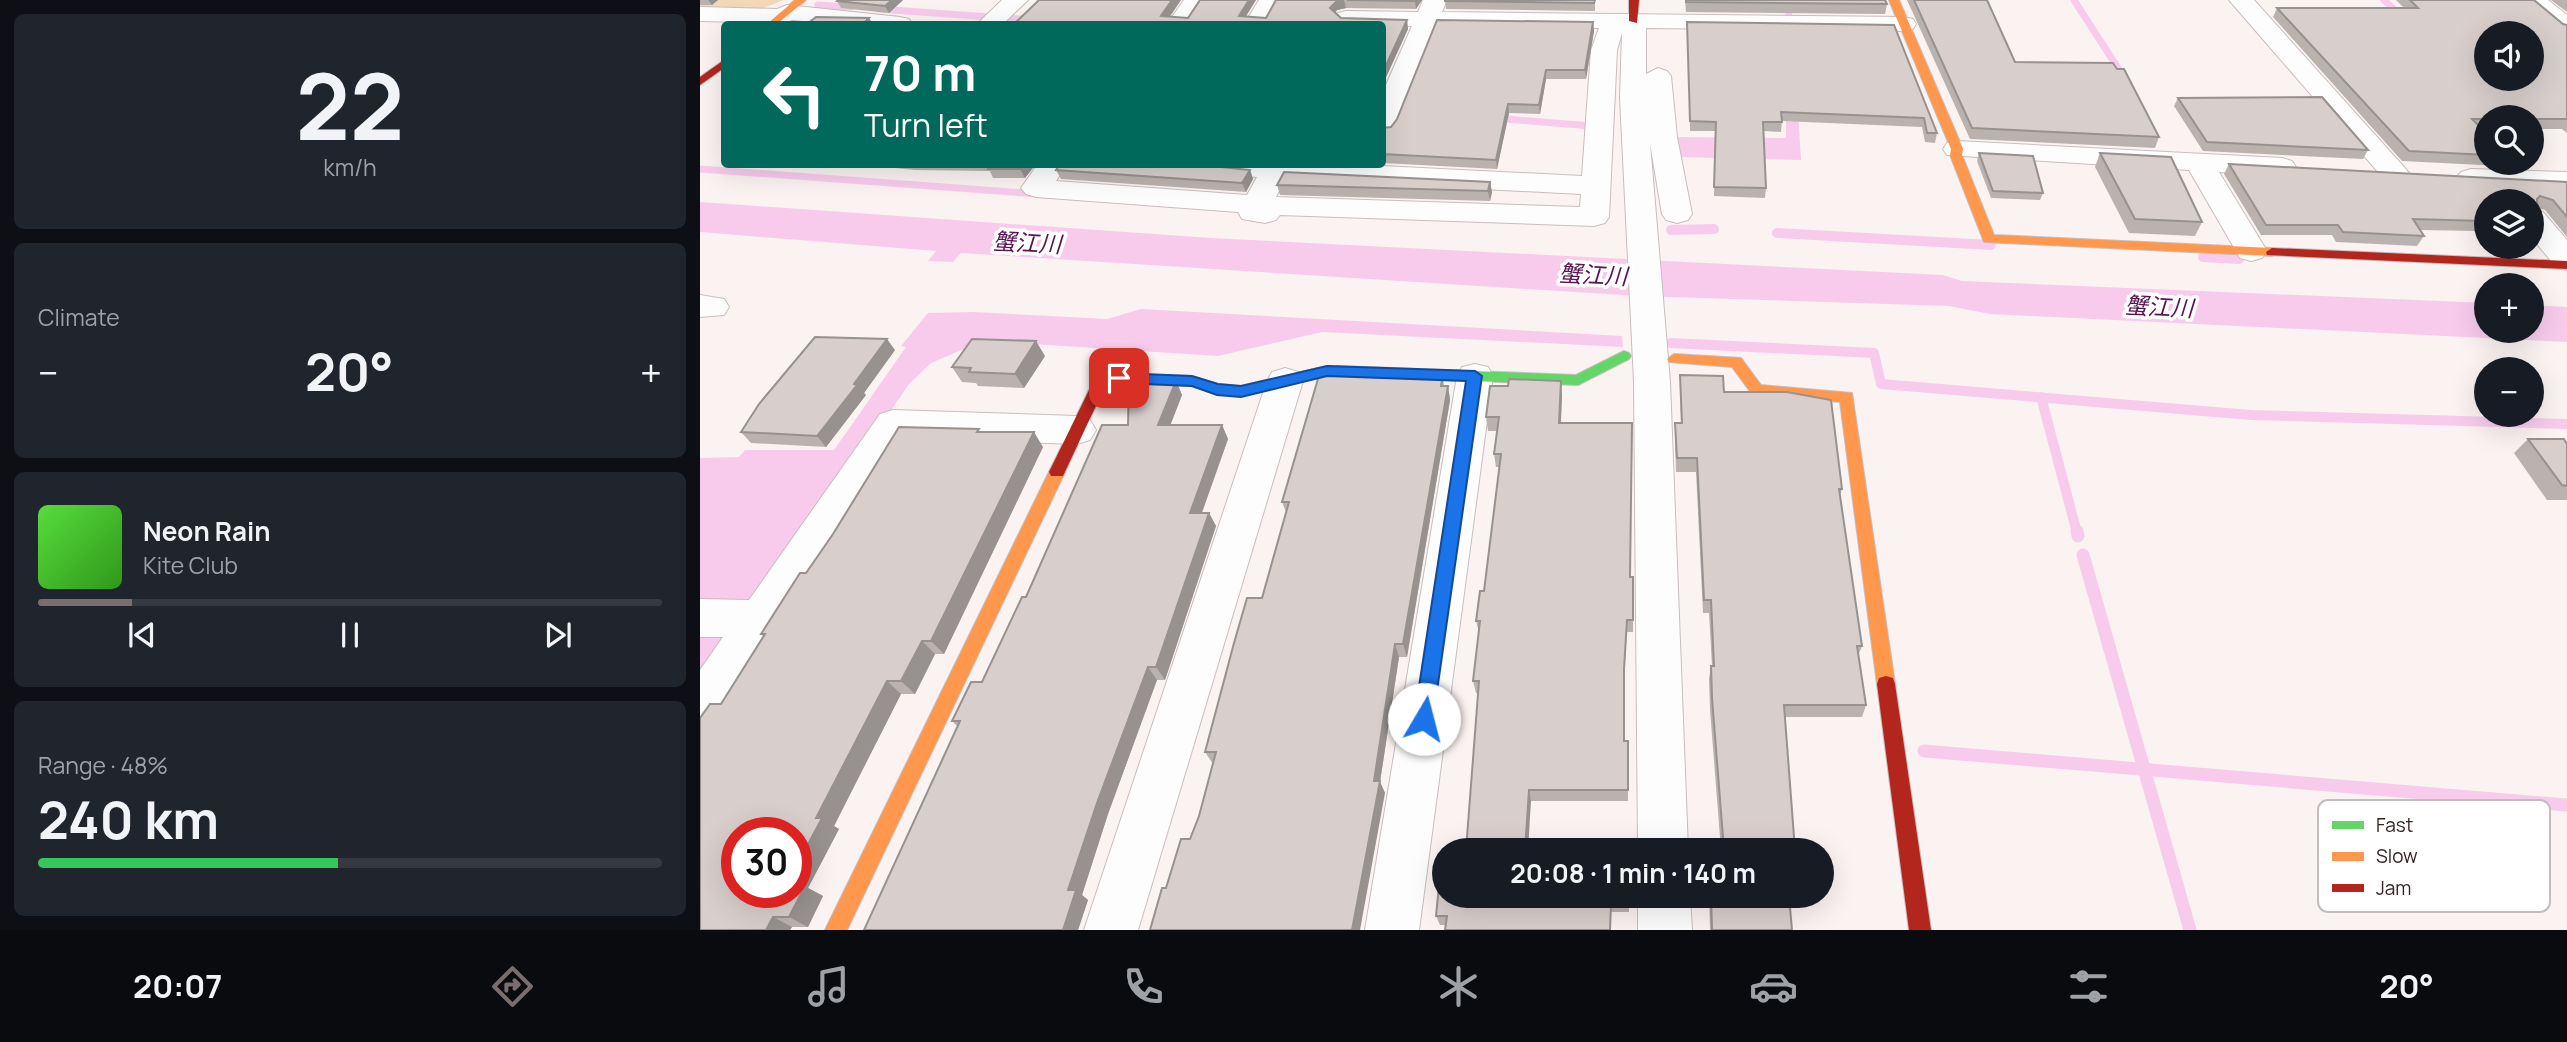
<!DOCTYPE html>
<html lang="en">
<head>
<meta charset="utf-8">
<style>
  :root { --surface:#171b24; --page:#20242c; --text:#f1f3f6; --muted:#9ea1a6; --line:#363941; --accent:#796e6d }
  body { margin:0; font-family:Manrope,"Noto Sans JP",sans-serif; background:var(--page); color:var(--text); height:100vh; display:flex; flex-direction:column; font-size:26px; white-space:nowrap }
  * { box-sizing:border-box; margin:0 }
  p { font-size:23px; color:var(--muted) }
  .icon { flex:none; width:38px; height:38px; fill:none; stroke:currentColor; stroke-width:2; stroke-linecap:round; stroke-linejoin:round }
  .map { position:relative; flex:1; overflow:hidden }
  .side { display:flex; flex-direction:column; gap:14px; padding:14px; background:#0d0f14; width:700px }
  .side>* { flex:none }
  .banner { position:absolute; left:21px; top:21px; width:665px; height:147px; border-radius:7px; box-shadow:0 7px 28px #0002; background:#00695c; color:#fff; overflow:hidden }
  .buttons { position:absolute; left:1774px; top:21px; display:grid; gap:14px }
  .buttons a { display:grid; place-items:center; width:70px; height:70px; border-radius:50%; background:var(--surface); box-shadow:0 7px 28px #0002; font-size:35px }
  .speed { position:absolute; left:21px; top:817px; display:flex; gap:14px; font-size:35px; font-weight:700; text-align:center }
  .speed>* { display:grid; place-content:center; width:91px; height:91px; border-radius:50%; background:var(--surface); box-shadow:0 7px 28px #0002; line-height:1 }
  .speed .limit { border:10px solid #d22; background:#fff; color:#111 }
  .pin { position:absolute; display:grid; place-items:center; width:60px; height:60px; color:#fff; margin:-30px; border-radius:14px; box-shadow:0 4px 10px #0006 }
  .me { position:absolute; width:77px; margin:-38px; rotate:8deg; stroke-linejoin:round; filter:drop-shadow(0 0 5px #0008) }
  .turn { display:flex; align-items:center; gap:24px; height:147px; padding:0 28px; font-size:32px }
  .turn .icon { width:91px; height:91px; stroke-width:2.5 }
  .turn b { display:block; font-size:49px; line-height:60px }
  .big { font-size:52px; font-weight:700; line-height:1.1 }
  .side .card { flex:1; display:flex; flex-direction:column; justify-content:center; gap:10px; min-width:0; padding:0 24px; border-radius:10px; background:var(--page) }
  .side .dial { align-items:center; gap:0 }
  .dial b { font-size:91px; line-height:1 }
  .song { display:flex; align-items:center; gap:21px }
  .cover { width:84px; height:84px; border-radius:10px; background:linear-gradient(135deg,hsl(110 70% 55%),hsl(110 70% 35%)) }
  .played { height:7px; border-radius:4px; background:linear-gradient(90deg,var(--accent) 15%,var(--line) 15%) }
  .keys { display:flex; justify-content:space-around; direction:ltr }
  .heat { display:flex; justify-content:space-between; align-items:center; font-size:38px; direction:ltr }
  .charge { height:10px; border-radius:5px; background:linear-gradient(90deg,#34c759 48%,var(--line) 0) }
  .trip { position:absolute; left:732px; top:838px; width:402px; height:70px; border-radius:35px; background:var(--surface); box-shadow:0 7px 28px #0002; font-weight:700; line-height:70px; text-align:center }
  .dock { display:flex; height:112px; justify-content:space-around; align-items:center; background:#090b0e; color:var(--muted) }
  .dock .icon { width:49px; height:49px }
  .dock .current { color:var(--accent) }
  .dock b { font-size:32px; color:var(--text) }
  main { display:flex; flex:1; min-height:0 }
  .map>svg:first-child { display:block }
  .green { fill:#f2d8b8 }
  .water { fill:#f8cbed }
  .lines { fill:none; stroke-linecap:round; stroke-linejoin:round }
  .stream-far2 { stroke:#f8cbed; stroke-width:7 }
  .stream-far1 { stroke:#f8cbed; stroke-width:10 }
  .stream { stroke:#f8cbed; stroke-width:13 }
  .street-casing { stroke:#c8bebd; stroke-width:2 }
  .fast-casing { stroke:#c8bebd; stroke-width:2 }
  .slow-casing { stroke:#c8bebd; stroke-width:2 }
  .jam-casing { stroke:#c8bebd; stroke-width:2 }
  .street { fill:#fefdfd; fill-rule:evenodd }
  .fast { fill:#63d668; fill-rule:evenodd }
  .slow { fill:#ff974d; fill-rule:evenodd }
  .jam { fill:#b3261e; fill-rule:evenodd }
  .wall { fill:#bab2af }
  .shaded-wall { fill:#97918f }
  .building { fill:#d8cfcc; stroke:#97918f; stroke-width:2; fill-rule:evenodd }
  .route { fill:#1a73e8; stroke:#114b97; stroke-width:2 }
  .labels { text-anchor:middle; stroke-width:7; stroke-linejoin:round; paint-order:stroke }
  .water-label { font-size:23px; font-style:italic; fill:#581451; stroke:#fff }
  .key { fill:#fff; stroke:#c2bebe; stroke-width:2 }
  .key-label { font-size:19px; fill:#332625 }
</style>
</head>
<body>
<main>
<section class="side">
<div class="card dial"><b>22</b><p>km/h</p></div>
<div class="card"><p>Climate</p>
<div class="heat"><a>−</a><b class="big">20°</b><a>+</a></div>
</div>
<div class="card">
<div class="song"><i class="cover"></i><div><b>Neon Rain</b><p>Kite Club</p></div></div>
<div class="played"></div>
<div class="keys"><svg class="icon" aria-label="previous" viewBox="0 0 24 24"><path d="M18 5L8 12l10 7zM5 5v14"/></svg><svg class="icon" aria-label="pause" viewBox="0 0 24 24"><path d="M8 5v14M16 5v14"/></svg><svg class="icon" aria-label="next" viewBox="0 0 24 24"><path d="M6 5l10 7-10 7zM19 5v14"/></svg></div>
</div>
<div class="card"><p>Range · 48%</p><b class="big">240 km</b><div class="charge"></div></div>
</section>
<div class="map">
<svg width="1867" height="930" viewBox="0 0 1867 930">
  <rect width="100%" height="100%" fill="#fbf3f2"/>
  <path class="green" d="M0,0h84l-31,12 -53,-1z"/>
  <g class="water">
    <path d="M1085,0l7,12 9,148 -124,-3 -2,-20 111,1z"/>
    <path d="M0,202l511,36 732,37 19,6 525,22v28h45v-26l35,2v35l-577,-28 -41,-8 -311,-10 -677,-43 -8,9 -25,-1 8,-10 -236,-19z"/>
    <path d="M441,309l481,27 1,11 -301,-15 -104,24 -235,-15 -52,22 -22,21 -209,305v-231l39,-1 6,-7h89l72,-103 -5,-1 27,-33 46,-1 133,7z"/>
  </g>
  <g class="lines">
    <g class="stream-far2">
      <path d="M1374,0l51,79"/>
      <path d="M1684,0l19,18"/>
      <path d="M118,5l33,2"/>
      <path d="M178,9l155,11"/>
      <path d="M793,118l99,8"/>
      <path d="M0,169l338,25"/>
      <path d="M971,230l43,-1"/>
    </g>
    <g class="stream-far1">
      <path d="M971,230l43,-1"/>
      <path d="M1077,233l214,12"/>
      <path d="M1503,257l36,2"/>
      <path d="M971,343l203,10 7,31 370,31 316,9"/>
      <path d="M1341,397l36,136"/>
    </g>
    <g class="stream">
      <path d="M1377,531l1,5"/>
      <path d="M1383,555l107,375"/>
      <path d="M1224,751l643,54"/>
    </g>
    <defs>
      <g id="street">
        <path d="M302,0h26l-25,24h-26z"/>
        <path d="M484,0h24l-17,24h-24z"/>
        <path d="M559,0h24l-15,24h-24z"/>
        <path d="M723,0h24l-5,12 462,5 9,2 3,5 -3,5 -9,2 -258,-3v46l12,-6 9,3 4,5 6,61 15,77 -4,6 -11,3 -11,-3 -4,-6 -12,-71 20,239 18,468h-50l-4,-468 -14,-284 2,-65 -5,17 -8,167 -4,6 -11,3 -314,-11 -4,5 -11,3 -23,-4 -4,-7 -202,-15 -10,-3 -5,-6 17,-24h29l-11,17 191,14 10,-18 -72,-7 -4,-6h161l240,12 9,-126 8,-22 -163,-2 -40,101 -4,6 -10,2v-41l30,-68 -69,-2 -9,-6 4,-5 8,-2 72,1zM585,179l296,15 -1,13 -304,-10z"/>
        <path d="M1529,0h25l150,167 5,6 -5,6 -10,3 -10,-3z"/>
        <path d="M1821,0h27l19,15v19l-9,-2z"/>
        <path d="M87,5l113,12 9,2 3,5h-75l-45,-4 -9,3 -83,-2v-14l77,2z"/>
        <path d="M1257,141l325,17 10,3 4,6 -4,6 -10,3 -63,-4 48,79 -5,7 -11,3 -11,-3 -51,-88 -242,-15 -4,-6 4,-6z"/>
        <path d="M1771,169l96,3v18l-106,-6 -5,-6 5,-6z"/>
        <path d="M1832,209l11,3 24,28v30l-11,-3 -24,-29z"/>
        <path d="M0,295l24,4 5,8 -5,8 -24,2z"/>
        <path d="M775,364l13,3 5,9 -74,554h-54l92,-554 5,-9z"/>
        <path d="M585,368l13,4 5,9 -165,549h-54l183,-549 5,-9z"/>
        <path d="M193,410l184,6 13,4 6,10 -6,10 -13,4 -174,-6 -187,285 -16,6v-59l23,-33h-23v-38l49,1 131,-186z"/>
        <path d="M938,896h52l2,34h-54z"/>
      </g>
      <path id="fast" d="M924,351l5,2 2,3 -2,3 -51,26 -241,-9 -7,-5 7,-5 239,9z"/>
      <g id="slow">
        <path d="M95,0h11l-29,24h-10z"/>
        <path d="M1189,0h10l64,149 -1,6 32,80 278,13 6,4 -6,4 -288,-14 -34,-87 1,-6z"/>
        <path d="M974,354l67,4 20,27 91,8 43,291 -2,6 -7,2 -7,-2 -2,-6 -37,-282 -83,-7 -5,-1 -20,-27 -63,-5 -2,-3z"/>
        <path d="M357,466l6,2 2,4 -218,458h-22l224,-458 2,-4z"/>
      </g>
      <g id="jam">
        <path d="M929,0h10l-2,23 -8,-2z"/>
        <path d="M24,60v8l-24,17v-8z"/>
        <path d="M1572,248l295,13v8l-300,-14 -1,-3z"/>
        <path d="M627,366l15,1 2,4 -2,4 -15,1 -86,20 -24,-2 -26,-8 -70,-3 -19,10 -39,83h-12l-2,-4 42,-86 23,-12 78,2 26,8 23,2z"/>
        <path d="M1186,676l7,2 2,6 36,246h-22l-32,-246 2,-6z"/>
      </g>
    </defs>
    <use href="#street" class="street-casing"/>
    <use href="#fast" class="fast-casing"/>
    <use href="#slow" class="slow-casing"/>
    <use href="#jam" class="jam-casing"/>
    <use href="#street" class="street"/>
    <use href="#fast" class="fast"/>
    <use href="#slow" class="slow"/>
    <use href="#jam" class="jam"/>
  </g>
  <g class="wall">
    <path d="M0,0h18l-6,5h-12z"/>
    <path d="M203,0l-14,13 -48,-5 -4,-7z"/>
    <path d="M339,0h142l-11,17 18,1 12,-18h56l-10,16 20,2 10,-18h146l-6,9 -70,-1 -9,2 -2,3 6,5 66,2 1,9 -26,57v-62h-368z"/>
    <path d="M745,0h150v11l-149,-2z"/>
    <path d="M985,0h200l2,4 -2,10 -199,-2z"/>
    <path d="M1207,0h80l28,62 144,75 -4,11 -185,-9z"/>
    <path d="M1696,0h138l29,24 4,1v108l-5,-4h-30v-12h-45v12h-5l5,5v29h17l-2,3 -100,-5 -129,-144 4,-9h127z"/>
    <path d="M1851,0h16v12z"/>
    <path d="M893,22l1,9 -8,48h-40l-6,35 -31,-1 -12,56 -115,-6v-35l9,-1z"/>
    <path d="M987,22l207,3 43,108 -2,10 -10,-1 -3,-15 -140,-6 -1,11 -17,-1 2,57 -1,10 -51,-2 1,-65h-25z"/>
    <path d="M1478,98l190,52 -5,9 -160,-8 -29,-45z"/>
    <path d="M1279,153l64,40 -3,7 -49,-2 -14,-37z"/>
    <path d="M1400,153l102,69 -7,14 -66,-3 -34,-66z"/>
    <path d="M156,164h180l-11,14h-32l-3,-7 -75,-1z"/>
    <path d="M1529,164l338,18v55l-22,-27 -8,-2v10l-5,6v-23h-45v24h-5l-5,6 -57,-1 4,6 -7,10 -81,-4 -4,-7h-71l-37,-61z"/>
    <path d="M356,170h194l3,9 -7,13 -185,-13z"/>
    <path d="M790,182l2,10 -2,9 -210,-6 -3,-10z"/>
    <path d="M195,350l-31,43 2,2 -40,52 -75,-4 -10,-11z"/>
    <path d="M345,356l-21,32 -46,-2 -2,-3 -14,-1 -10,-15z"/>
    <path d="M980,375l44,17 118,97 -2,7 22,150 -4,10 8,49 -4,12h-77l10,133h-74l-11,-140 -1,-31 2,-13h1l-3,-53h-6l-7,-141h-20l-1,-35v-14h6l-1,-33z"/>
    <path d="M743,376l1,10h4l2,14 -43,257h-8l-19,125 5,11 -219,95 24,-49 9,-23 14,-52 -8,-12 57,-154 24,-86 -4,-10z"/>
    <path d="M476,381l6,14 -12,30h52l6,14 -26,74h7l7,13 -51,154h-8l-49,134 -26,81 6,5 -10,30 -121,-204 -5,-5 30,-39 44,-85 102,-172z"/>
    <path d="M862,395l-1,28 69,154h3v55h-6l-3,49v60h4v60h-97l-53,-108h-2l-3,-12 6,-48 -3,-12 8,-30 16,-124h-4l-2,-13 3,-23h-9l-2,-14z"/>
    <path d="M281,432l62,15 -99,207h-9l-20,40h-14l-67,132 5,3 -31,59 15,8 -15,31h-16l-2,3h-90l21,-226 43,-67 -3,-3 45,-61z"/>
    <path d="M1828,439l39,5v56h-20l-33,-47z"/>
    <path d="M929,896v16h-18l-165,13h-6l-4,-9z"/>
    <path d="M1009,896h80l3,34h-82z"/>
  </g>
  <g class="shaded-wall">
    <path d="M8,0h10l-6,5z"/>
    <path d="M192,0h11l-14,13 -4,-7z"/>
    <path d="M472,0h9l-17,24 -3,-8z"/>
    <path d="M549,0h7l-15,24 -2,-8z"/>
    <path d="M644,0l2,8 -9,2 -5,6 -2,-8 6,-6z"/>
    <path d="M715,0h7l-6,9 -1,-8z"/>
    <path d="M169,18l4,6h-10z"/>
    <path d="M707,20l1,9 -26,57v-12z"/>
    <path d="M893,22l1,9 -8,48 -1,-9z"/>
    <path d="M846,70v9l-6,35 -1,-9z"/>
    <path d="M808,104l1,9 -12,56 -1,-9z"/>
    <path d="M324,164h12l-11,14 -5,-9z"/>
    <path d="M550,170l3,9 -7,13 -4,-9z"/>
    <path d="M790,182l2,10 -2,9 -2,-10z"/>
    <path d="M187,339l8,11 -31,43 2,2 -40,52 -9,-11z"/>
    <path d="M336,341l9,15 -21,32 -9,-14z"/>
    <path d="M476,381l6,14 -17,44 -7,-14z"/>
    <path d="M861,381l1,14 -2,42 -1,-14z"/>
    <path d="M748,386l2,14 -43,257 -4,-13z"/>
    <path d="M522,425l6,14 -31,87 -7,-13z"/>
    <path d="M334,432l9,15 -99,207 -13,-13z"/>
    <path d="M509,513l7,13 -51,154 -9,-13z"/>
    <path d="M222,641l13,13 -20,40 -14,-13z"/>
    <path d="M695,644l4,13 -19,125 5,11 -25,137h-8z"/>
    <path d="M448,667l9,13 -49,134 -26,81 6,5 -10,30h-15l5,-40 29,-87z"/>
    <path d="M187,681l14,13 -67,132 5,3 -31,59 15,8 -15,31 -19,-10 7,-27v-23l20,-49z"/>
    <path d="M829,790l2,11 -3,49h-3z"/>
    <path d="M73,917l19,10 -2,3h-24z"/>
  </g>
  <g class="building">
    <path d="M138,0h54l-7,6 -48,-5z"/>
    <path d="M339,0h133l-11,16 27,2 12,-18h49l-10,16 27,2 10,-18h68l-8,2 -6,6 11,10 66,2 -25,54v-50h-368z"/>
    <path d="M647,0h68v1z"/>
    <path d="M745,0h150l-1,3 -149,-2z"/>
    <path d="M986,0h199l2,4 -201,-2z"/>
    <path d="M1214,0h73l28,62 98,1 4,6h7l35,68 -187,-9z"/>
    <path d="M1710,0h124l29,24 4,1v94h-35v-2h-45v2h-15l15,15v21l-78,-4 -132,-143h141zM1787,33h45v46h-45z"/>
    <path d="M116,17l53,1 -6,6h-56z"/>
    <path d="M737,20l156,2 -8,48h-39l-7,35 -31,-1 -12,56 -114,-6v-26l9,-1 6,-8z"/>
    <path d="M987,22l207,3 43,108h-10l-3,-15 -143,-6 1,10h-19l3,66 -52,-1 2,-65 -26,-1z"/>
    <path d="M1622,97l46,53 -161,-8 -29,-44z"/>
    <path d="M1279,153l54,3 10,37 -50,-2z"/>
    <path d="M1400,153l71,4 31,65 -67,-3z"/>
    <path d="M291,164h33l-4,5h-32z"/>
    <path d="M360,164h131l59,6 -8,13 -186,-13z"/>
    <path d="M1529,164l338,18v35l-14,-17 -13,-4 -3,3v19l-5,-1v-16h-45v14h-8l6,6 -72,-2 11,17 -81,-4 -5,-7h-72z"/>
    <path d="M584,172l206,10 -2,9 -211,-6z"/>
    <path d="M115,337l72,2 -33,45 3,1 -40,51 -76,-4 18,-28z"/>
    <path d="M272,339l64,2 -21,33 -46,-2 2,-4 -19,-1z"/>
    <path d="M620,372l123,4 -2,10h7l-45,258h-8l-21,137h6l-28,149h-202l12,-42h4l15,-49h9l9,-23 17,-64h-11l29,-109 13,-45h15l27,-96h-7z"/>
    <path d="M980,375l43,1 1,16h63l44,8 11,89h-3l23,157h-5l9,59h-82l11,145h-71l-12,-152 -1,-32h3l-3,-66h-7l-7,-142h-20l-2,-35h7z"/>
    <path d="M809,379l52,2 -2,42h73l-2,154h3v43h-6l-3,49v72h4v49h-99l-4,60h-59l13,-169h-6l7,-60h-4l4,-30h4l17,-137h-7l5,-37h-13l4,-31h18z"/>
    <path d="M429,381h47l-18,44h64l-32,88h19l-53,154h-8l-51,136 -29,87h8l-13,40h-199l96,-209h-8l19,-39h11l40,-85h4l76,-172h26z"/>
    <path d="M199,427l80,2 -2,3h57l-103,209h-9l-21,40h-14l-71,137h6l-26,49v-34h-59v59h59v-6h9l-16,31h-16l-7,13h-66v-212l10,-14h11l44,-70h-4l39,-61h6l27,-39z"/>
    <path d="M1828,439h36l3,5v42l-5,-1z"/>
    <path d="M740,876h4v20h185v7h-18l-1,27h-165l2,-14h-11z"/>
    <path d="M1011,896h78l3,34h-80z"/>
  </g>
  <path class="route" d="M627,366l148,5 7,5 -49,343 -3,6 -6,3 -7,-3 -3,-6 52,-338 -139,-5 -86,21 -24,-2 -25,-9 -73,-3 -7,-5 7,-5 73,3 26,8 23,2z"/>
  <g class="labels">
    <g class="water-label">
      <text transform="translate(327 243) rotate(3)" y="8">蟹江川</text>
      <text transform="translate(893 275) rotate(3)" y="8">蟹江川</text>
      <text transform="translate(1459 307) rotate(3)" y="8">蟹江川</text>
    </g>
  </g>
  <rect x="1618" y="800" width="232" height="112" rx="10" class="key"/>
  <rect x="1632" y="821" width="32" height="8" fill="#63d668"/>
  <rect x="1632" y="852" width="32" height="9" fill="#ff974d"/>
  <rect x="1632" y="884" width="32" height="8" fill="#b3261e"/>
  <g class="key-label">
    <text x="1676" y="832">Fast</text>
    <text x="1676" y="863">Slow</text>
    <text x="1676" y="895">Jam</text>
  </g>
</svg>
<div class="buttons">
<a><svg class="icon" aria-label="sound" viewBox="0 0 24 24"><path d="M4 9h4l5-4v14l-5-4H4zM17 9q2 3 0 6"/></svg></a>
<a><svg class="icon" aria-label="search" viewBox="0 0 24 24"><circle cx="10" cy="10" r="6"/><path d="M15 15l6 6"/></svg></a>
<a><svg class="icon" aria-label="layers" viewBox="0 0 24 24"><path d="M12 4l9 5-9 5-9-5zM3 14l9 5 9-5"/></svg></a>
<a>+</a>
<a>−</a>
</div>
<div class="speed"><div class="limit">30</div></div>
<div class="pin" style="left:419px;top:378px;background:#d93025"><svg class="icon" aria-label="arrive" viewBox="0 0 24 24"><path d="M6 21V4h12l-3 4 3 4H6"/></svg></div>
<svg class="me" style="left:724px;top:719px" viewBox="-20 -20 40 40"><circle r="19" fill="#fff"/><path d="M0-13L10 11 0 6-10 11z" fill="#1a73e8"/></svg>
<div class="trip">20:08 · 1 min · 140 m</div>
<div class="banner">
<div class="turn"><svg class="icon" aria-label="left" viewBox="0 0 24 24"><path d="M17 20v-9H6M10 6l-5 5 5 5"/></svg><div><b>70 m</b>Turn left</div></div>
</div>
</div>
</main>
<nav class="dock">
<b>20:07</b>
<svg class="icon current" aria-label="directions" viewBox="0 0 24 24"><path d="M12 3l9 9-9 9-9-9zM9 14v-3h6M13 9l2 2-2 2"/></svg>
<svg class="icon" aria-label="music" viewBox="0 0 24 24"><path d="M9 18V5l10-2v13"/><circle cx="6" cy="18" r="3"/><circle cx="16" cy="16" r="3"/></svg>
<svg class="icon" aria-label="phone" viewBox="0 0 24 24"><path d="M5 4h4l2 5-3 2q2 4 5 5l2-3 5 2v4C11 20 4 13 5 4z"/></svg>
<svg class="icon" aria-label="climate" viewBox="0 0 24 24"><path d="M12 3v18M4 7l16 10M4 17L20 7"/></svg>
<svg class="icon" aria-label="car" viewBox="0 0 24 24"><path d="M5 17H2v-5l4-1 3-4h7l3 4 3 1v5h-3M9 17h6M6 11h13"/><circle cx="7" cy="17" r="2"/><circle cx="17" cy="17" r="2"/></svg>
<svg class="icon" aria-label="filters" viewBox="0 0 24 24"><path d="M4 7h16M4 17h16"/><circle cx="9" cy="7" r="2"/><circle cx="15" cy="17" r="2"/></svg>
<b>20°</b>
</nav>
</body>
</html>
